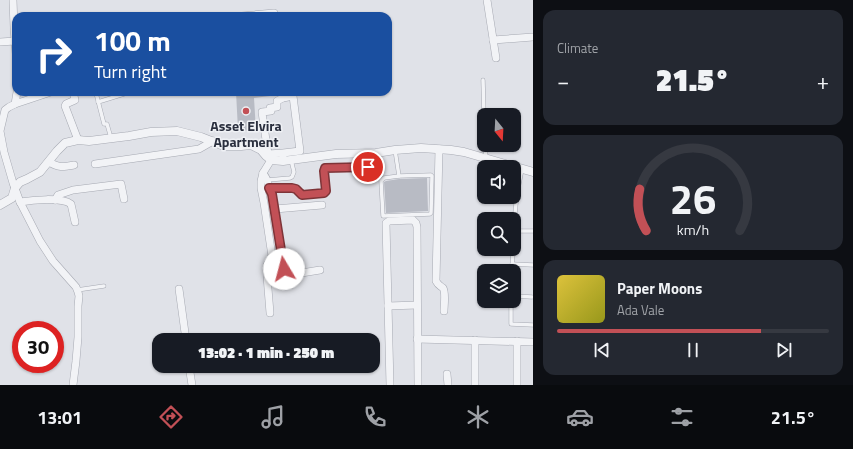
<!DOCTYPE html>
<html lang="en">
<head>
<meta charset="utf-8">
<style>
  :root { --surface:#171b24; --page:#242831; --text:#f1f3f6; --muted:#9ea1a6; --line:#363941; --accent:#c25056 }
  body { margin:0; font-family:"Titillium Web",sans-serif; background:var(--page); color:var(--text); height:100vh; display:flex; flex-direction:column; font-size:15px; white-space:nowrap }
  * { box-sizing:border-box; margin:0 }
  p { font-size:13px; color:var(--muted) }
  .icon { flex:none; width:22px; height:22px; fill:none; stroke:currentColor; stroke-width:2; stroke-linecap:round; stroke-linejoin:round }
  .map { position:relative; flex:1; overflow:hidden }
  .sheet { display:flex; flex-direction:column; gap:10px; padding:10px; background:#0d0f14; width:320px }
  .sheet>* { flex:none }
  .top-card { position:absolute; left:12px; top:12px; width:380px; height:84px; border-radius:12px; box-shadow:0 1px 3px #0004; background:#1a4fa0; color:#fff; overflow:hidden }
  .needle { width:26px; rotate:162deg }
  .tools { position:absolute; left:477px; top:108px; display:grid; gap:8px }
  .tools a { display:grid; place-items:center; width:44px; height:44px; border-radius:8px; background:var(--surface); box-shadow:0 1px 3px #0004; font-size:20px }
  .speed { position:absolute; left:12px; top:321px; display:flex; gap:8px; font-size:20px; font-weight:700; text-align:center }
  .speed>* { display:grid; place-content:center; width:52px; height:52px; border-radius:50%; background:var(--surface); box-shadow:0 1px 3px #0004; line-height:1 }
  .speed .limit { border:6px solid #d22; background:#fff; color:#111 }
  .pin { position:absolute; display:grid; place-items:center; width:34px; height:34px; color:#fff; margin:-17px; border:2px solid #fff; border-radius:50%; box-shadow:0 1px 4px #0007 }
  .me { position:absolute; width:44px; margin:-22px; rotate:352deg; stroke-linejoin:round; filter:drop-shadow(0 0 3px #0008) }
  .turn { display:flex; align-items:center; gap:14px; height:84px; padding:0 16px; font-size:18px }
  .turn .icon { width:52px; height:52px; stroke-width:2.5 }
  .turn b { display:block; font-size:28px; line-height:34px }
  .big { font-size:30px; font-weight:800; line-height:1.1 }
  .sheet .widget { flex:1; display:flex; flex-direction:column; justify-content:center; gap:6px; min-width:0; padding:0 14px; border-radius:12px; background:var(--page) }
  .sheet .dial { align-items:center; gap:0 }
  .dial svg { height:104px; overflow:visible; fill:none; stroke:var(--line); stroke-width:7; stroke-linecap:round; text-anchor:middle }
  .dial text { fill:var(--text); stroke:none }
  .song { display:flex; align-items:center; gap:12px }
  .cover { width:48px; height:48px; border-radius:6px; background:linear-gradient(135deg,hsl(50 70% 55%),hsl(60 70% 35%)) }
  .played { height:4px; border-radius:2px; background:linear-gradient(90deg,var(--accent) 75%,var(--line) 75%) }
  .keys { display:flex; justify-content:space-around; direction:ltr }
  .heat { display:flex; justify-content:space-between; align-items:center; font-size:22px; direction:ltr }
  .trip { position:absolute; left:152px; top:333px; width:228px; height:40px; border-radius:12px; background:var(--surface); box-shadow:0 1px 3px #0004; font-weight:800; line-height:40px; text-align:center }
  .menu { display:flex; height:64px; justify-content:space-around; align-items:center; background:#090b0e; color:var(--muted) }
  .menu .icon { width:28px; height:28px }
  .menu .selected { color:var(--accent) }
  .menu b { font-size:18px; color:var(--text) }
  main { display:flex; flex:1; min-height:0 }
  .map>svg:first-child { display:block }
  .building { fill:#b8bbc4 }
  .lines { fill:none; stroke-linecap:round; stroke-linejoin:round }
  .service-casing { stroke:#a6a9b2; stroke-width:4.5 }
  .minor-casing { stroke:#a6a9b2; stroke-width:8 }
  .tertiary-casing { stroke:#a6a9b2; stroke-width:9 }
  .service { stroke:#f2f3f6; stroke-width:3.5 }
  .minor { stroke:#f2f3f6; stroke-width:7 }
  .tertiary { stroke:#f2f3f6; stroke-width:8 }
  .route-casing { stroke:#7e3438; stroke-width:10 }
  .route { stroke:#c25056; stroke-width:7 }
  .poi-dot { fill:#c25056; stroke:#eff1f5; stroke-width:1.5 }
  .labels { text-anchor:middle; stroke-width:3; stroke-linejoin:round; paint-order:stroke }
  .poi-label { font-size:14px; font-weight:bold; fill:#2a2f3e; stroke:#eff1f5 }
</style>
</head>
<body>
<main>
<div class="map">
<svg width="533" height="385" viewBox="0 0 533 385">
  <rect width="100%" height="100%" fill="#e0e2e8"/>
  <g class="building">
    <path d="M236,92h43v3h-1l-24,3 2,33 -18,-1z"/>
    <path d="M427,178l1,33 -42,2 -2,-31 2,-1 13,-2z"/>
  </g>
  <g class="lines">
    <defs>
      <g id="service">
        <path d="M483,80l1,35"/>
        <path d="M96,93l8,31h3l4,14"/>
        <path d="M98,102l26,-8"/>
        <path d="M485,145l1,13"/>
        <path d="M395,150l4,26"/>
        <path d="M431,175l1,1 -1,37 -1,1 -47,2 -2,-35 3,-3 15,-2z"/>
        <path d="M268,180l22,-2 2,-1 2,-5 -3,-12"/>
        <path d="M269,188c6,0 20,-2 25,1 3,1 5,4 9,6l21,-2 2,-2 -3,-20 2,-3 43,-1"/>
        <path d="M514,223l3,-29 5,-25"/>
        <path d="M514,231h19"/>
        <path d="M512,264l21,1"/>
        <path d="M512,271l1,-22"/>
        <path d="M77,290l27,-4"/>
        <path d="M514,296l18,1"/>
        <path d="M511,301v23l22,1"/>
      </g>
      <g id="minor">
        <path d="M13,0l1,27 2,27"/>
        <path d="M487,0l9,58"/>
        <path d="M242,16l32,-3"/>
        <path d="M493,40l40,-3"/>
        <path d="M0,42l15,-1"/>
        <path d="M17,92l-2,12 -6,3 -4,3 -5,21 4,21 9,31 7,19 20,39 13,20 23,26 2,5 1,4 -1,10v31l-2,24 -3,24"/>
        <path d="M73,92l2,8 -9,4 -1,2 13,34"/>
        <path d="M15,104l36,-12"/>
        <path d="M439,149l-3,132c2,4 3,4 7,7 3,4 1,18 1,23"/>
        <path d="M283,161v-8l17,-2 -7,-55 -10,2 -6,3v6l-7,1 1,3 -9,1 6,42 15,-1"/>
        <path d="M49,162c10,6 14,5 25,3"/>
        <path d="M95,164l104,-15 14,-8"/>
        <path d="M263,173c6,8 5,13 9,21l13,78 4,3 31,-5"/>
        <path d="M55,200l3,-5 15,-5 48,-6 3,15"/>
        <path d="M20,202c12,-2 41,-5 51,2l4,18"/>
        <path d="M275,209l47,-4"/>
        <path d="M179,289l7,51"/>
        <path d="M388,306l29,-1"/>
        <path d="M270,313l-3,-37v-11l5,-9 -8,-53 -3,-15v-7l2,-8 8,-13"/>
        <path d="M417,339l116,3"/>
        <path d="M475,340v45"/>
        <path d="M189,366l3,19"/>
        <path d="M447,374l1,11"/>
        <path d="M390,385l-4,-162 3,-2 24,-1 3,3 1,4 1,158"/>
        <path d="M517,385v-44"/>
      </g>
      <path id="tertiary" d="M0,205l12,-7 3,-10 5,-6 7,-3 13,-7 17,-21 8,-8 13,-3 11,1 40,-5 22,-4 26,-1 24,6 23,9h17l10,-1 10,5 5,6 5,4 12,1 53,-7 40,-1 19,-3 26,-2 30,2 13,2 69,20"/>
    </defs>
    <use href="#service" class="service-casing"/>
    <use href="#minor" class="minor-casing"/>
    <use href="#tertiary" class="tertiary-casing"/>
    <use href="#service" class="service"/>
    <use href="#minor" class="minor"/>
    <use href="#tertiary" class="tertiary"/>
  </g>
  <g class="lines">
    <defs>
      <path id="route" d="M284,269l-12,-75 -3,-6h23l4,1 6,6 22,-2 2,-2 -2,-20 1,-3 43,-1"/>
    </defs>
    <use href="#route" class="route-casing"/>
    <use href="#route" class="route"/>
  </g>
  <circle class="poi-dot" cx="246" cy="111" r="4"/>
  <g class="labels">
    <g class="poi-label">
      <text x="246" y="131">Asset Elvira<tspan x="246" dy="16">Apartment</tspan></text>
    </g>
  </g>
</svg>
<div class="tools">
<a><svg class="needle" viewBox="-14 -14 28 28"><path d="M0-13l5 13h-10z" fill="#e53935"/><path d="M0 13l5-13h-10z" fill="#9ea1a6"/></svg></a>
<a><svg class="icon" aria-label="sound" viewBox="0 0 24 24"><path d="M4 9h4l5-4v14l-5-4H4zM17 9q2 3 0 6"/></svg></a>
<a><svg class="icon" aria-label="search" viewBox="0 0 24 24"><circle cx="10" cy="10" r="6"/><path d="M15 15l6 6"/></svg></a>
<a><svg class="icon" aria-label="layers" viewBox="0 0 24 24"><path d="M12 4l9 5-9 5-9-5zM3 14l9 5 9-5"/></svg></a>
</div>
<div class="speed"><div class="limit">30</div></div>
<div class="pin" style="left:368px;top:167px;background:#d93025"><svg class="icon" aria-label="arrive" viewBox="0 0 24 24"><path d="M6 21V4h12l-3 4 3 4H6"/></svg></div>
<svg class="me" style="left:284px;top:269px" viewBox="-20 -20 40 40"><circle r="19" fill="#fff"/><path d="M0-13L10 11 0 6-10 11z" fill="#c25056"/></svg>
<div class="trip">13:02 · 1 min · 250 m</div>
<div class="top-card">
<div class="turn"><svg class="icon" aria-label="right" viewBox="0 0 24 24"><path d="M7 20v-9h11M14 6l5 5-5 5"/></svg><div><b>100 m</b>Turn right</div></div>
</div>
</div>
<section class="sheet">
<div class="widget"><p>Climate</p>
<div class="heat"><a>−</a><b class="big">21.5°</b><a>+</a></div>
</div>
<div class="widget dial"><svg viewBox="0 0 100 80">
<path d="M14 69A42 42 0 1 1 86 69"/>
<path d="M14 69A42 42 0 0 1 9 37" stroke="#c25056"/>
<text x="50" y="56" font-size="32" font-weight="700">26</text>
<text x="50" y="72" font-size="11">km/h</text>
</svg></div>
<div class="widget">
<div class="song"><i class="cover"></i><div><b>Paper Moons</b><p>Ada Vale</p></div></div>
<div class="played"></div>
<div class="keys"><svg class="icon" aria-label="previous" viewBox="0 0 24 24"><path d="M18 5L8 12l10 7zM5 5v14"/></svg><svg class="icon" aria-label="pause" viewBox="0 0 24 24"><path d="M8 5v14M16 5v14"/></svg><svg class="icon" aria-label="next" viewBox="0 0 24 24"><path d="M6 5l10 7-10 7zM19 5v14"/></svg></div>
</div>
</section>
</main>
<nav class="menu">
<b>13:01</b>
<svg class="icon selected" aria-label="directions" viewBox="0 0 24 24"><path d="M12 3l9 9-9 9-9-9zM9 14v-3h6M13 9l2 2-2 2"/></svg>
<svg class="icon" aria-label="music" viewBox="0 0 24 24"><path d="M9 18V5l10-2v13"/><circle cx="6" cy="18" r="3"/><circle cx="16" cy="16" r="3"/></svg>
<svg class="icon" aria-label="phone" viewBox="0 0 24 24"><path d="M5 4h4l2 5-3 2q2 4 5 5l2-3 5 2v4C11 20 4 13 5 4z"/></svg>
<svg class="icon" aria-label="climate" viewBox="0 0 24 24"><path d="M12 3v18M4 7l16 10M4 17L20 7"/></svg>
<svg class="icon" aria-label="car" viewBox="0 0 24 24"><path d="M5 17H2v-5l4-1 3-4h7l3 4 3 1v5h-3M9 17h6M6 11h13"/><circle cx="7" cy="17" r="2"/><circle cx="17" cy="17" r="2"/></svg>
<svg class="icon" aria-label="filters" viewBox="0 0 24 24"><path d="M4 7h16M4 17h16"/><circle cx="9" cy="7" r="2"/><circle cx="15" cy="17" r="2"/></svg>
<b>21.5°</b>
</nav>
</body>
</html>
